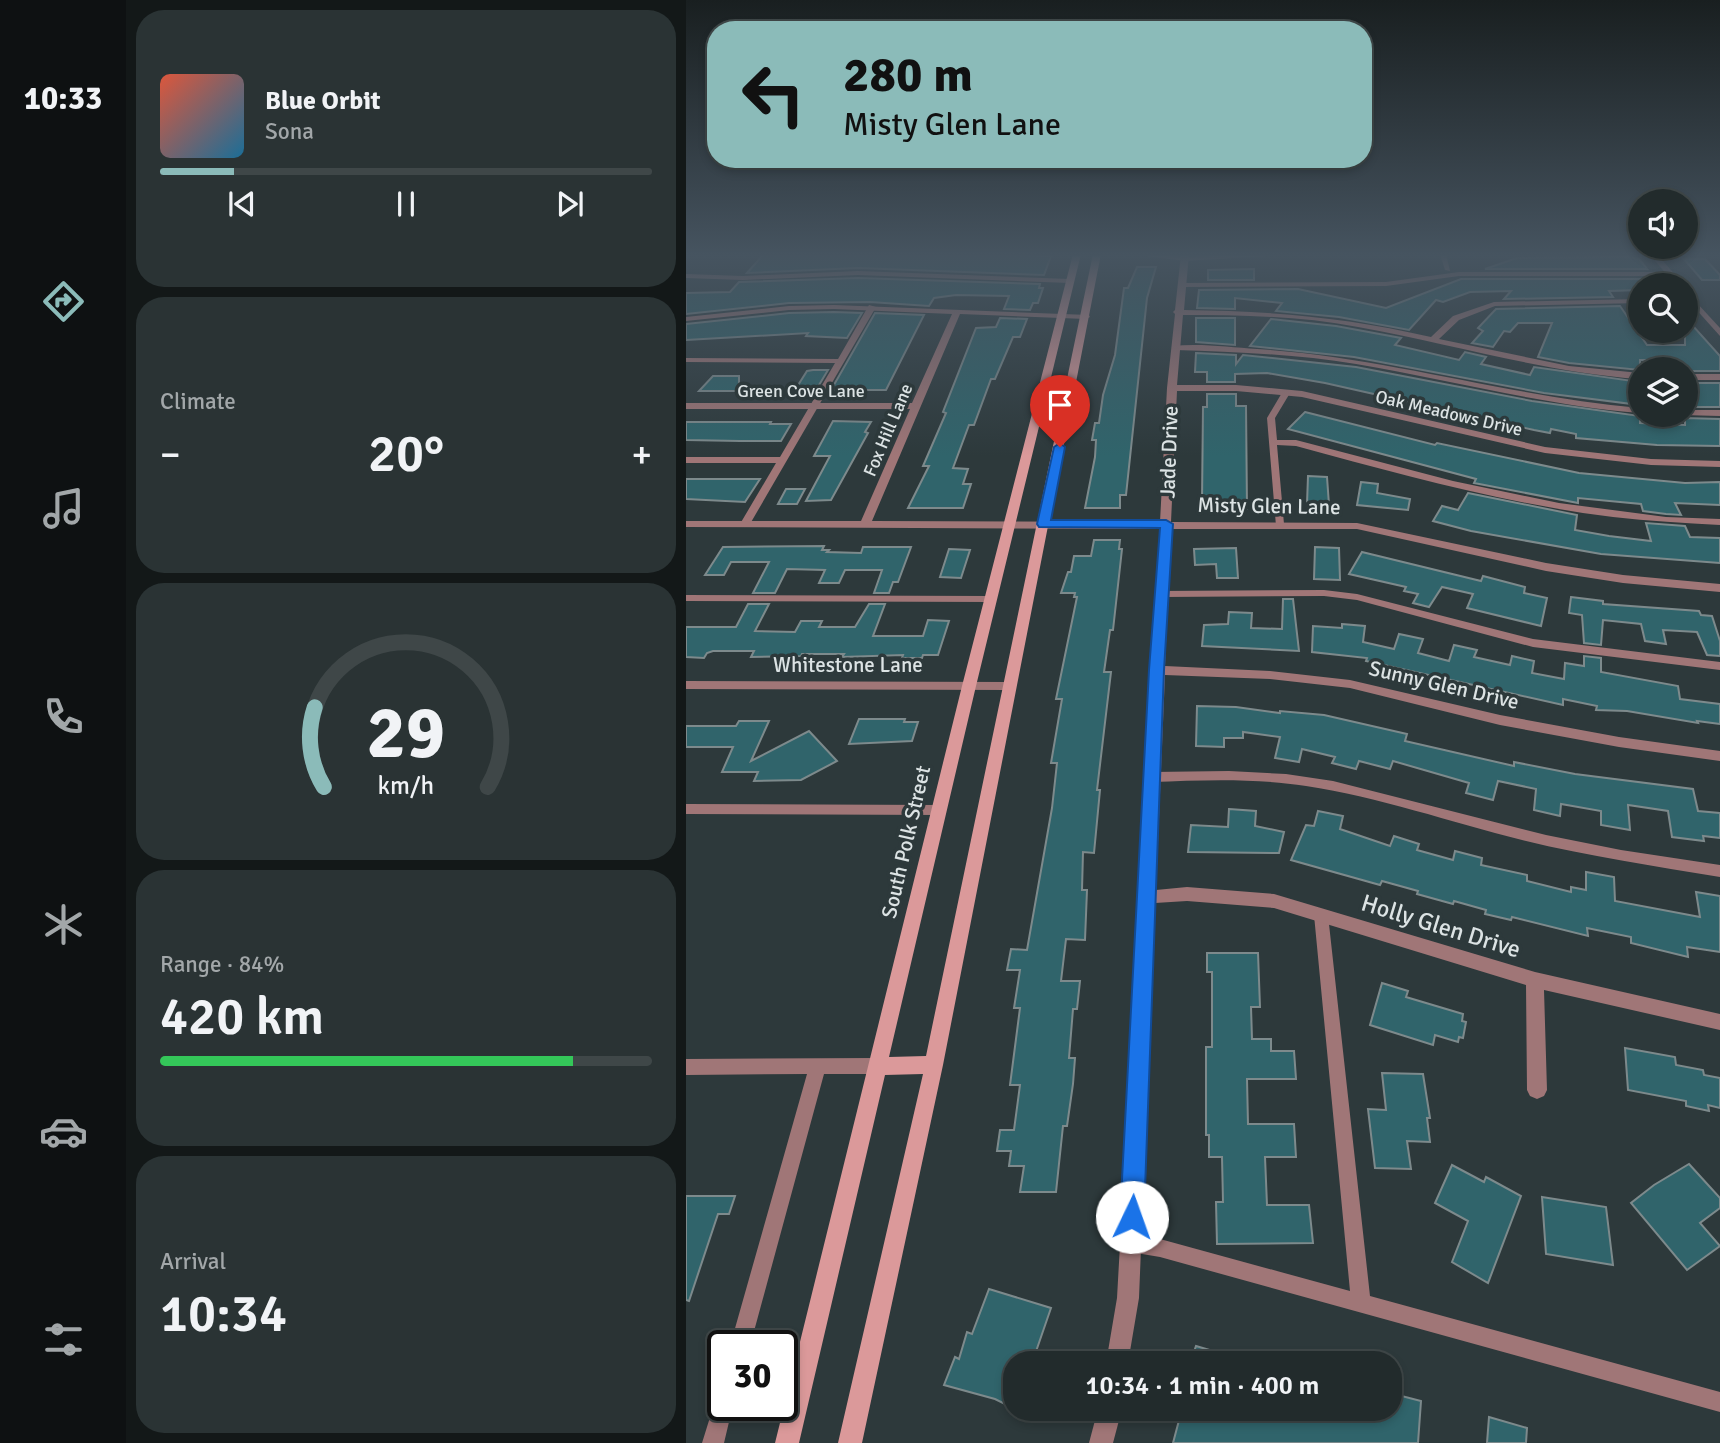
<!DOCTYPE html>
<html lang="en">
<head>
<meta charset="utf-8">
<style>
  :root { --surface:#222b2c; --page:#2a3334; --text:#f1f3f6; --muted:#a2a7a9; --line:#3f4748; --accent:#8bbbb9 }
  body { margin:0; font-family:Signika,sans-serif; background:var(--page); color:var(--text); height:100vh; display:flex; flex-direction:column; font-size:26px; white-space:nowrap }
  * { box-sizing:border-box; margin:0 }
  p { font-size:23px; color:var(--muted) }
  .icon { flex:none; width:38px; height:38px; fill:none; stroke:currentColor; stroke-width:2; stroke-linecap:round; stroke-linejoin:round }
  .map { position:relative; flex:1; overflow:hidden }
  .details { display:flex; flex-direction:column; gap:10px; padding:10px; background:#131818; width:560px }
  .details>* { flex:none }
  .banner { position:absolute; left:21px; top:21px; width:665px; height:147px; border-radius:28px; box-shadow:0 4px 10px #0003,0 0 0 2px var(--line); background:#8bbbb9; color:#111; overflow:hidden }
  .controls { position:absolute; left:942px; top:189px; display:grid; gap:14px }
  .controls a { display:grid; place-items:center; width:70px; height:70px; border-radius:50%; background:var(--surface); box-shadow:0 4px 10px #0003,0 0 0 2px var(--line); font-size:35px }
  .speed { position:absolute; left:21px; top:1330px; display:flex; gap:14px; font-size:35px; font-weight:700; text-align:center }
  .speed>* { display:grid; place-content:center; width:91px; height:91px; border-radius:50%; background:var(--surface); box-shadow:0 4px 10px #0003,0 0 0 2px var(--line); line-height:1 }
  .speed .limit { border:4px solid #111; border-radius:10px; background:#fff; color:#111 }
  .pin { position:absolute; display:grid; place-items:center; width:60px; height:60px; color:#fff; margin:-72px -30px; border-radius:50% 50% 50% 0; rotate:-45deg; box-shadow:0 0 7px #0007 }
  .pin .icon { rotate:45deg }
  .me { position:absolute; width:77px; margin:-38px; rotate:3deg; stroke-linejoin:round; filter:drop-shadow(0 0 5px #0008) }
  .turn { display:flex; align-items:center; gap:24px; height:147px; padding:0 21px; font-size:32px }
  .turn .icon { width:91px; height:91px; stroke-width:2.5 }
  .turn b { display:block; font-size:49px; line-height:60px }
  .big { font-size:52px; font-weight:600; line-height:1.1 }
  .details .widget { flex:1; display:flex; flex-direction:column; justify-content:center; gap:10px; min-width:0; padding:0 24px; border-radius:28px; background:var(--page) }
  .details .dial { align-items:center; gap:0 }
  .dial svg { height:182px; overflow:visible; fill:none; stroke:var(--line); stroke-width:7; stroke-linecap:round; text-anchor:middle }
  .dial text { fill:var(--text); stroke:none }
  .song { display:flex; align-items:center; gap:21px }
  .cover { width:84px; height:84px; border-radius:10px; background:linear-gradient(135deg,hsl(10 70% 55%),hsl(200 70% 35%)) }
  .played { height:7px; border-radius:4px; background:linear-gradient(90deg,var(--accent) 15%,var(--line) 15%) }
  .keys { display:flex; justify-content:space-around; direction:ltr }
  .heat { display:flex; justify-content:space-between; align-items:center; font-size:38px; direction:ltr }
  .charge { height:10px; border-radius:5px; background:linear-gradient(90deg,#34c759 84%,var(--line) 0) }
  .trip { position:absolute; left:317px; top:1351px; width:399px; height:70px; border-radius:28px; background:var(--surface); box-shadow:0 4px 10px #0003,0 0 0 2px var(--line); font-weight:600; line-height:70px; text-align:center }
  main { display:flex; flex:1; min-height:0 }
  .tab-bar { display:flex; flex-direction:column; width:126px; justify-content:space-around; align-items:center; background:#0e1112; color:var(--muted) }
  .tab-bar .icon { width:49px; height:49px }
  .tab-bar .on { color:var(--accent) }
  .tab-bar b { font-size:32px; color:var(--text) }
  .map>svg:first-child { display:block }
  .building { fill:#30646b; stroke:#7d8a8c; stroke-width:2 }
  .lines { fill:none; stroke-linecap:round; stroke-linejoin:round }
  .service { fill:#a07677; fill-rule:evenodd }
  .minor { fill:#a07677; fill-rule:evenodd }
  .tertiary { fill:#a07677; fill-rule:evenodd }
  .secondary { fill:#db999a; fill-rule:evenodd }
  .route { fill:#1a73e8; stroke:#114b97; stroke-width:2 }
  .labels { text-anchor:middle; stroke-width:7; stroke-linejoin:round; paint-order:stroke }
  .far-street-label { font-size:18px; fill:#dce3e4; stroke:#2d393b }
  .street-label { font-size:21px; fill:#dce3e4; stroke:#2d393b }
  .near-street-label { font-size:24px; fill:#dce3e4; stroke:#2d393b }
</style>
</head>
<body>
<main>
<nav class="tab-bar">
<b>10:33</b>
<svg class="icon on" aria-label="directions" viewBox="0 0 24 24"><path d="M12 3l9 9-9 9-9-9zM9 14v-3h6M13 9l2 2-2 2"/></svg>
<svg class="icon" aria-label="music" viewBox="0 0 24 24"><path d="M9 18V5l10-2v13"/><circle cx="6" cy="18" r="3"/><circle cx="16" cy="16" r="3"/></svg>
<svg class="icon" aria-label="phone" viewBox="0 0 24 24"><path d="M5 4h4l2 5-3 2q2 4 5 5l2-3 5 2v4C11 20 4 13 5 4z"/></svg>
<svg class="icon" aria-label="climate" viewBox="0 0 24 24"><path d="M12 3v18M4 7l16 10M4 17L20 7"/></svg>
<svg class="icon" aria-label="car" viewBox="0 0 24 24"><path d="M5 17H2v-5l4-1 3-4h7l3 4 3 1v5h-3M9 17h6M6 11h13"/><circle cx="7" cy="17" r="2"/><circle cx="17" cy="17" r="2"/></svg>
<svg class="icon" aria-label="filters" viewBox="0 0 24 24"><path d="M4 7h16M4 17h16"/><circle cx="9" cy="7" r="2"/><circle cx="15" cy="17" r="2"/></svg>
</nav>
<section class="details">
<div class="widget">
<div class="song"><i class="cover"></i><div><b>Blue Orbit</b><p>Sona</p></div></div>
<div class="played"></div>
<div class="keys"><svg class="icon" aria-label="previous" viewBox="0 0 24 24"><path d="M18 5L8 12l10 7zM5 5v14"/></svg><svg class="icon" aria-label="pause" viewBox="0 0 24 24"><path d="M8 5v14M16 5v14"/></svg><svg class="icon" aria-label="next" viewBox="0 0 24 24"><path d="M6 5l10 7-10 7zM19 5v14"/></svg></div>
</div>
<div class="widget"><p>Climate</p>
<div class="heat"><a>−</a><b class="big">20°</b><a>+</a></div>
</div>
<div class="widget dial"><svg viewBox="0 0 100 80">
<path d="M14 69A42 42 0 1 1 86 69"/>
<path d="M14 69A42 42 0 0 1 10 34" stroke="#8bbbb9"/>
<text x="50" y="56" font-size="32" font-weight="700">29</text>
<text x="50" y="72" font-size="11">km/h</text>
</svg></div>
<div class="widget"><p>Range · 84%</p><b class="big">420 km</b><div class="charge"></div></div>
<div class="widget"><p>Arrival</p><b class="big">10:34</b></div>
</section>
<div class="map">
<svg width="1034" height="1443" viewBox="0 0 1034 1443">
  <rect width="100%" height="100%" fill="#2d393b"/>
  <g class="building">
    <path d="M78,254h243l44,2 -7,19 -186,-7 -111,5z"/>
    <path d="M942,257l11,2 8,10h-162l32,-11z"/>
    <path d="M998,259h21l15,16v5h-18z"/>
    <path d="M451,267h19l-9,31 -21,197h-6v13h-35l10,-51 1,-17h-4l3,-17h4l4,-28 12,-40 9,-67h4z"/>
    <path d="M568,269v11h-46v-10z"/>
    <path d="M172,278l182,6 -1,4h4l-5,15h-5l-3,7 -26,-1 5,-13 -53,-1 -22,3 -5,8 -59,-4 -81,1 -103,11v-21l44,-1 9,-10z"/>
    <path d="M775,279h194l5,6h-20v5l-31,1 4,6 -109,2 7,-8 -41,1 -27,10 -7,-2 -27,30 -70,-13 -63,-6 6,-8 -47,-5v11l-38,-1 2,-18 99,-1 88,19z"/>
    <path d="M934,306l27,39h38v-28l35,39v15h-35l-6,-2 -6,-9h-33v10l-71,-7 -31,-6 14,-34h-34l-8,9 -6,-1 -11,16 -21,-4 11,-12 -5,-3 18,-19z"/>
    <path d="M148,312l28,1 -15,25 -41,-2 2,-3 -122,7v-16l103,-11z"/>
    <path d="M189,313l49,2 -38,75h-55z"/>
    <path d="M314,318l27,1 -7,18h-7l-18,42h-4l-17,46h-5l-16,43 15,1 -5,15h8l-8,24h-55l21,-42h-6l23,-53 -3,-1 33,-84 20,-1z"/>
    <path d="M510,318h39v27l-39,-3z"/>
    <path d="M585,319l65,7 65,12 -6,7 64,15 6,-8 21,5 -5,7 49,11 4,-8 106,15v23l-96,-12 -190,-36 -104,-11z"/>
    <path d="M510,353l40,2v9l7,-9 113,12 176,34 108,15v7l45,2v-7l35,1v27l-63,-1 -81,-7v-4l-25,-5 -1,4 -16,-3 -209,-47 -58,-10 -32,1v8h-28v-10h-12z"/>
    <path d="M127,370h15l-12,20h-21l12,-19z"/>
    <path d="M27,376h26v15h-40z"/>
    <rect x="999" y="383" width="35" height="24"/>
    <path d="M521,394h29v12h10l1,103h-42v-7h-3l1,-95h4z"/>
    <path d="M619,412l130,33 2,-2 142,30 106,10 35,-1v23l-45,-2 6,12 -15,-1 -23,-3 -2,-7 -63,-6v5l-104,-20 2,-4 -188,-50z"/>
    <path d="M147,421l38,1 -6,10 3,1 -37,67 -25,1 24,-45h-16z"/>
    <path d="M0,422h85l-1,2h21l-10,17h-41l-54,-1z"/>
    <path d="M622,476l19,1 2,28 -22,-1z"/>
    <path d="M0,479h74l-15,23 -59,-3z"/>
    <path d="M675,482l17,2 -1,9 33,6 -2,11 -51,-5z"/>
    <path d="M100,489h19l-8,15h-19z"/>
    <path d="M782,493l109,22 -2,15 34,6 42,5 -5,-18 39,3 5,11 30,1v25l-119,-9 -130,-23 -38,-10 9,-15 16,4z"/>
    <path d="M408,540h26l-1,9h3l-9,81h-3l-6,42h7l-14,118h3l-6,63 -11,-1 -1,38h5l-2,50 -19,-1 -5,42h19l-3,28h-4l-4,49h6l-2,26 -6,42h-4l-7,66h-36l4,-26h-15l2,-15h-14l3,-21h14l6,-45h-10l10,-77h-6l6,-38h-13l4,-21 16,1 25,-142 5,-45h-6l11,-64h-6l21,-102h-3l1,-4h-14l7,-21h3l3,-16h17z"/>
    <path d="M138,546l-2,4h7l-2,2 34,1 2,-6h48l-13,35h-5l-4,11h-15l8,-23h-37l-6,13h-20l6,-13 -38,-1 -12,24h-22l16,-31h-38l-7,13h-19l18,-28z"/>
    <path d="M629,547l24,1 1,32 -26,-1z"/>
    <path d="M550,548l2,30h-21l-1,-14 -21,1 -1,-16z"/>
    <path d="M263,549l21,1 -9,28 -21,-1z"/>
    <path d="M676,552l119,29 2,-5 42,11 -1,6 23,5 -6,28 -74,-18 6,-14 -31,-7 -13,20 -16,-4 5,-9 -14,-3 2,-4 -57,-13z"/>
    <path d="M885,597l32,4v3l96,7 2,4 11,1 8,25v15l-13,-1 -10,-23 -34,-2 3,14 -21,-3 -4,-17 -38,-4 -2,25 -17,-2 -2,-28 -13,-2z"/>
    <path d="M597,599h10l6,52 -97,-5 2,-21 24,-1 1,-12 23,1 -1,15 31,1z"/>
    <path d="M62,604h21l-14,27 40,1 6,-11h21l-3,6h36l14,-23h16l-12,32h50l5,-16 21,1 -11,34h-15l-1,3h-20l1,-3 -61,2 2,-3h-42l-1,2 -50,1 3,-6h-41l-6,2 -3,5 -18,-1v-30h50z"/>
    <path d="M656,624l23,2 -2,16 31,7 5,-15 24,5 -5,14 31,8 5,-16 23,5 -3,7 36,8 2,-9 22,5 -2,12 32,6 1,-16 19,3v-10l17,2v14l77,14 2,13 40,5v20l-23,-3 1,2 -71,-12 -31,-1 1,-4 -34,-7v6l-197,-44 1,-3 -55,-6 1,-26 29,2z"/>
    <path d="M511,706l39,1 44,6v-2l44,4 83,19 -2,7 109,25v-4l61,12 118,15 5,22 22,2v25l-17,-2 1,5 -32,-4 -4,-26 -40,-6 2,25 -29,-5v-14l-40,-7 -1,12 -26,-6 2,-21 -38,-8 -5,19 -27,-7 3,-10 -76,-22 -3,8 -31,-8 -3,8 -24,-6 3,-6 -33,-8 -3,13 -24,-4 5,-21 -37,-5v6h-19v9l-28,-1z"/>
    <path d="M173,719h46l-1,3h14l-6,19 -63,3z"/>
    <path d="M53,721h30l-18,40 58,-30 28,30 -36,19 -47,1 4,-9h-36l11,-25h-47v-21h50z"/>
    <path d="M543,809l27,2 -1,15 29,6 -5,21 -91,-1 3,-27 37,2z"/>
    <path d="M632,811l25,5 -3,13 50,17 4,-10 25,8 -2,6 36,10 2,-9 27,7 -1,7 46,10v6l44,11v-5l15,3v-18l28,5 1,24 85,16 -4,-25 24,4v56l-33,-5 1,10 -57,-14v-6l-44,-9 1,8 -76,-19 -1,3 -26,-6 1,-4 -32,-9 -1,3 -36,-10 1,-3 -36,-10 -2,4 -89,-25 15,-35 8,1z"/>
    <path d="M521,953h51l2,54h-9l1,32h19v12h23l2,28h-49l1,45h46l2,33h-31l2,48h42l4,38 -96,1 -1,-42h7l-1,-45h-13v-22h-3v-88h6v-75h-5z"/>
    <path d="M696,983l26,8 -2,6 57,17 -1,7 4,1 -3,16 -4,-1 -1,5 -23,-7 -2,10 -63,-20z"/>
    <path d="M939,1048l50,9 1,8 27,5 1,5 16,3v30l-12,-3 1,6 -23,-5v-5l-58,-11z"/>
    <path d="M696,1073l41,1 7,44h-3l3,24 -23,-1 4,28 -36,-1 -7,-59 18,1z"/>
    <path d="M1003,1164l31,34v10l-20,15 20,23 -33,24 -56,-67 23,-18z"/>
    <path d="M766,1165l32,17 2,-5 35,19 -33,87 -36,-21 16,-41 -33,-18z"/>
    <path d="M0,1196h49l-6,18h-11l-29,87 -3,-1z"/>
    <path d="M856,1197l64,10 7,58 -67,-11z"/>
    <path d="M303,1289l62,19 -19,55h-17v46l-20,-10 -51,-14 11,-28 4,2 8,-27 5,2z"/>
    <path d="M510,1346l44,13 -1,4h-49z"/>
    <path d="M704,1393l31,8 -3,42h-245l9,-34h208z"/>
    <path d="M803,1417l38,11 -1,15h-39z"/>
  </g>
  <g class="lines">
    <g class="service">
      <path d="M754,254h6l4,17 -5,-1z"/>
      <path d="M172,271l212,8 3,2 -3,2 -212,-8 -115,5 -57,-2v-4l57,2z"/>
      <path d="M773,272h211l3,2 -3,2h-211l-73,10 -205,1 -3,-2 3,-2 205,-1z"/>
      <path d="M183,305l7,2 -126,217 -2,2h-6l-2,-2 36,-61h-90v-6h94l55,-94 -149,-1v-4l152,1z"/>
      <path d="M486,346c28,-3 58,1 85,3 130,8 254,48 383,59v5c-97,-8 -189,-33 -284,-49 -60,-10 -121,-12 -181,-14h-3z"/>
      <path d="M597,391l7,2 -15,25 2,22h19l157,41 106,22 107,14 54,2v6c-36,-2 -71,-4 -107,-8 -107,-13 -213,-43 -317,-71l-19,-1 7,79 -2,2h-6l-9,-108z"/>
      <path d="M999,410h35v6l-38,-1h3z"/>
      <path d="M638,590l33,4 176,45 187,23v8l-187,-23 -176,-47 -33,-4 -162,1 -5,-3 5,-3z"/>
      <path d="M0,595l305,1 5,3 -5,3 -305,-1z"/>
      <path d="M543,771l57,3 47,7 213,54 75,15 99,15v12c-66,-11 -133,-21 -198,-37 -72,-18 -143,-43 -216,-54 -51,-8 -103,-6 -154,-4l-5,-2 -1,-3 1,-3 5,-2z"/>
      <path d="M0,804l253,1 5,1 2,4 -2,4 -5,1 -253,-1z"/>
      <path d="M635,909l5,2 2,4 42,381 350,96v20l-560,-155 -36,-6 -2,-7 2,-7 7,-2 29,4 190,52 -36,-376 2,-4z"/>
      <path d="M192,1058l6,3 2,5 -2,5 -6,3h-54l-74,272h-20l77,-272 -121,1v-16z"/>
      <path d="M37,1395v10h10l-9,38h-22l14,-45z"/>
    </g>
    <g class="minor">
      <path d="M495,254h8l-5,56c88,1 161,7 247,27l22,-21 41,-14 146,-3v4l-145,3 -36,14 -20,19 130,27 71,7v6c-97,-7 -187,-35 -282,-52 -58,-11 -116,-12 -175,-12l-6,70h59l66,6 243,56 106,12 69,2v6l-69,-2 -106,-12 -243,-56 -66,-6h-59l-6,131 186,1 189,40 77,12 97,9v8l-97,-9 -77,-12 -189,-42h-186l-6,137 105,5 80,9 150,35 119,22 101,14v10l-101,-14 -119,-22 -150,-37 -80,-9 -105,-4 -9,215 31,-3 87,7 261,78 185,42v16l-176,-40 3,100 -3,6 -7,3 -7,-3 -3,-6 -1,-105 -252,-77 -87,-7 -32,2 -16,395 -11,65h-22l11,-65 43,-769 -474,-2v-6h175l49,-112h-224v-6h226l40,-89 -118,-5 -45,1 -103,11v-4l103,-11 45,-1 255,10 1,2 -4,2 -126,-5 -88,207 288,1 7,-134 8,-74 -2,-2 2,-2z"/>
      <path d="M963,254h8l27,31h-8z"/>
      <path d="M999,290l35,38v8l-35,-39z"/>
      <rect x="999" y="374" width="35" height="6"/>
      <path d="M0,681l323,1 7,4 -7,4 -323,-1z"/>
      <path d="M412,1409h24l-9,34h-24z"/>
    </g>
    <path class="tertiary" d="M444,254l55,3 87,-3 -4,2 -83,5z"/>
    <path class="secondary" d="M387,254h8l-105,432 -87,371 37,-1 167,-802h8l-158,811 -81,378h-24l85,-369 -38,1 -86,368h-24l187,-757z"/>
  </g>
  <linearGradient id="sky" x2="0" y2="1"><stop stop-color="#191f20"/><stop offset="0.56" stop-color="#465460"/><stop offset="1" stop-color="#465460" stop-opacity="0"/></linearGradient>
  <rect width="1034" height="456" fill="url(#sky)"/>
  <path class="route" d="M374,443l5,4 -14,73h115l7,4 -9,146 -20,547 -4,8 -8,4 -9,-4 -3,-8 29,-547 11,-142 -121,-1 -2,-3 17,-77z"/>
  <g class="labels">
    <g class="far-street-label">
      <text x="115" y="397">Green Cove Lane</text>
      <text transform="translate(763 413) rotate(13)" y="6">Oak Meadows Drive</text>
      <text transform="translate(202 430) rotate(-67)" y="6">Fox Hill Lane</text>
    </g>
    <g class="street-label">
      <text transform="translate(483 452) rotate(-88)" y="7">Jade Drive</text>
      <text transform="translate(583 506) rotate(1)" y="7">Misty Glen Lane</text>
      <text x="162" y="672">Whitestone Lane</text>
      <text transform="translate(758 685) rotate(13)" y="7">Sunny Glen Drive</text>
      <text transform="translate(220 842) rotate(-77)" y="7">South Polk Street</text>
    </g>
    <g class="near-street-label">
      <text transform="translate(755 926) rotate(17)" y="8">Holly Glen Drive</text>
    </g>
  </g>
</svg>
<div class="controls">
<a><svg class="icon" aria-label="sound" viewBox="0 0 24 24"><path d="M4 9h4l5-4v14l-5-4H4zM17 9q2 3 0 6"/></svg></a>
<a><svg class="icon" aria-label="search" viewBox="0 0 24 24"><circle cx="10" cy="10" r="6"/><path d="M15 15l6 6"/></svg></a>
<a><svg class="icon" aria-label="layers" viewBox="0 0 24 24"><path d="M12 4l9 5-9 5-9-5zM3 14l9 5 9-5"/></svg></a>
</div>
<div class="speed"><div class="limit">30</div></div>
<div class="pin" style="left:374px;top:447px;background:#d93025"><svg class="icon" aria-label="arrive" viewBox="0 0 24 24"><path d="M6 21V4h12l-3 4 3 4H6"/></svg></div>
<svg class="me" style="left:446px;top:1217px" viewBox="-20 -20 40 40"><circle r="19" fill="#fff"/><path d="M0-13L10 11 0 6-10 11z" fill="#1a73e8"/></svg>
<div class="trip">10:34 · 1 min · 400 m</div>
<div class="banner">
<div class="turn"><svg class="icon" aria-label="left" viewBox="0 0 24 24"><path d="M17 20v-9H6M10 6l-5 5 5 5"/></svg><div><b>280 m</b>Misty Glen Lane</div></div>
</div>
</div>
</main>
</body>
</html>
